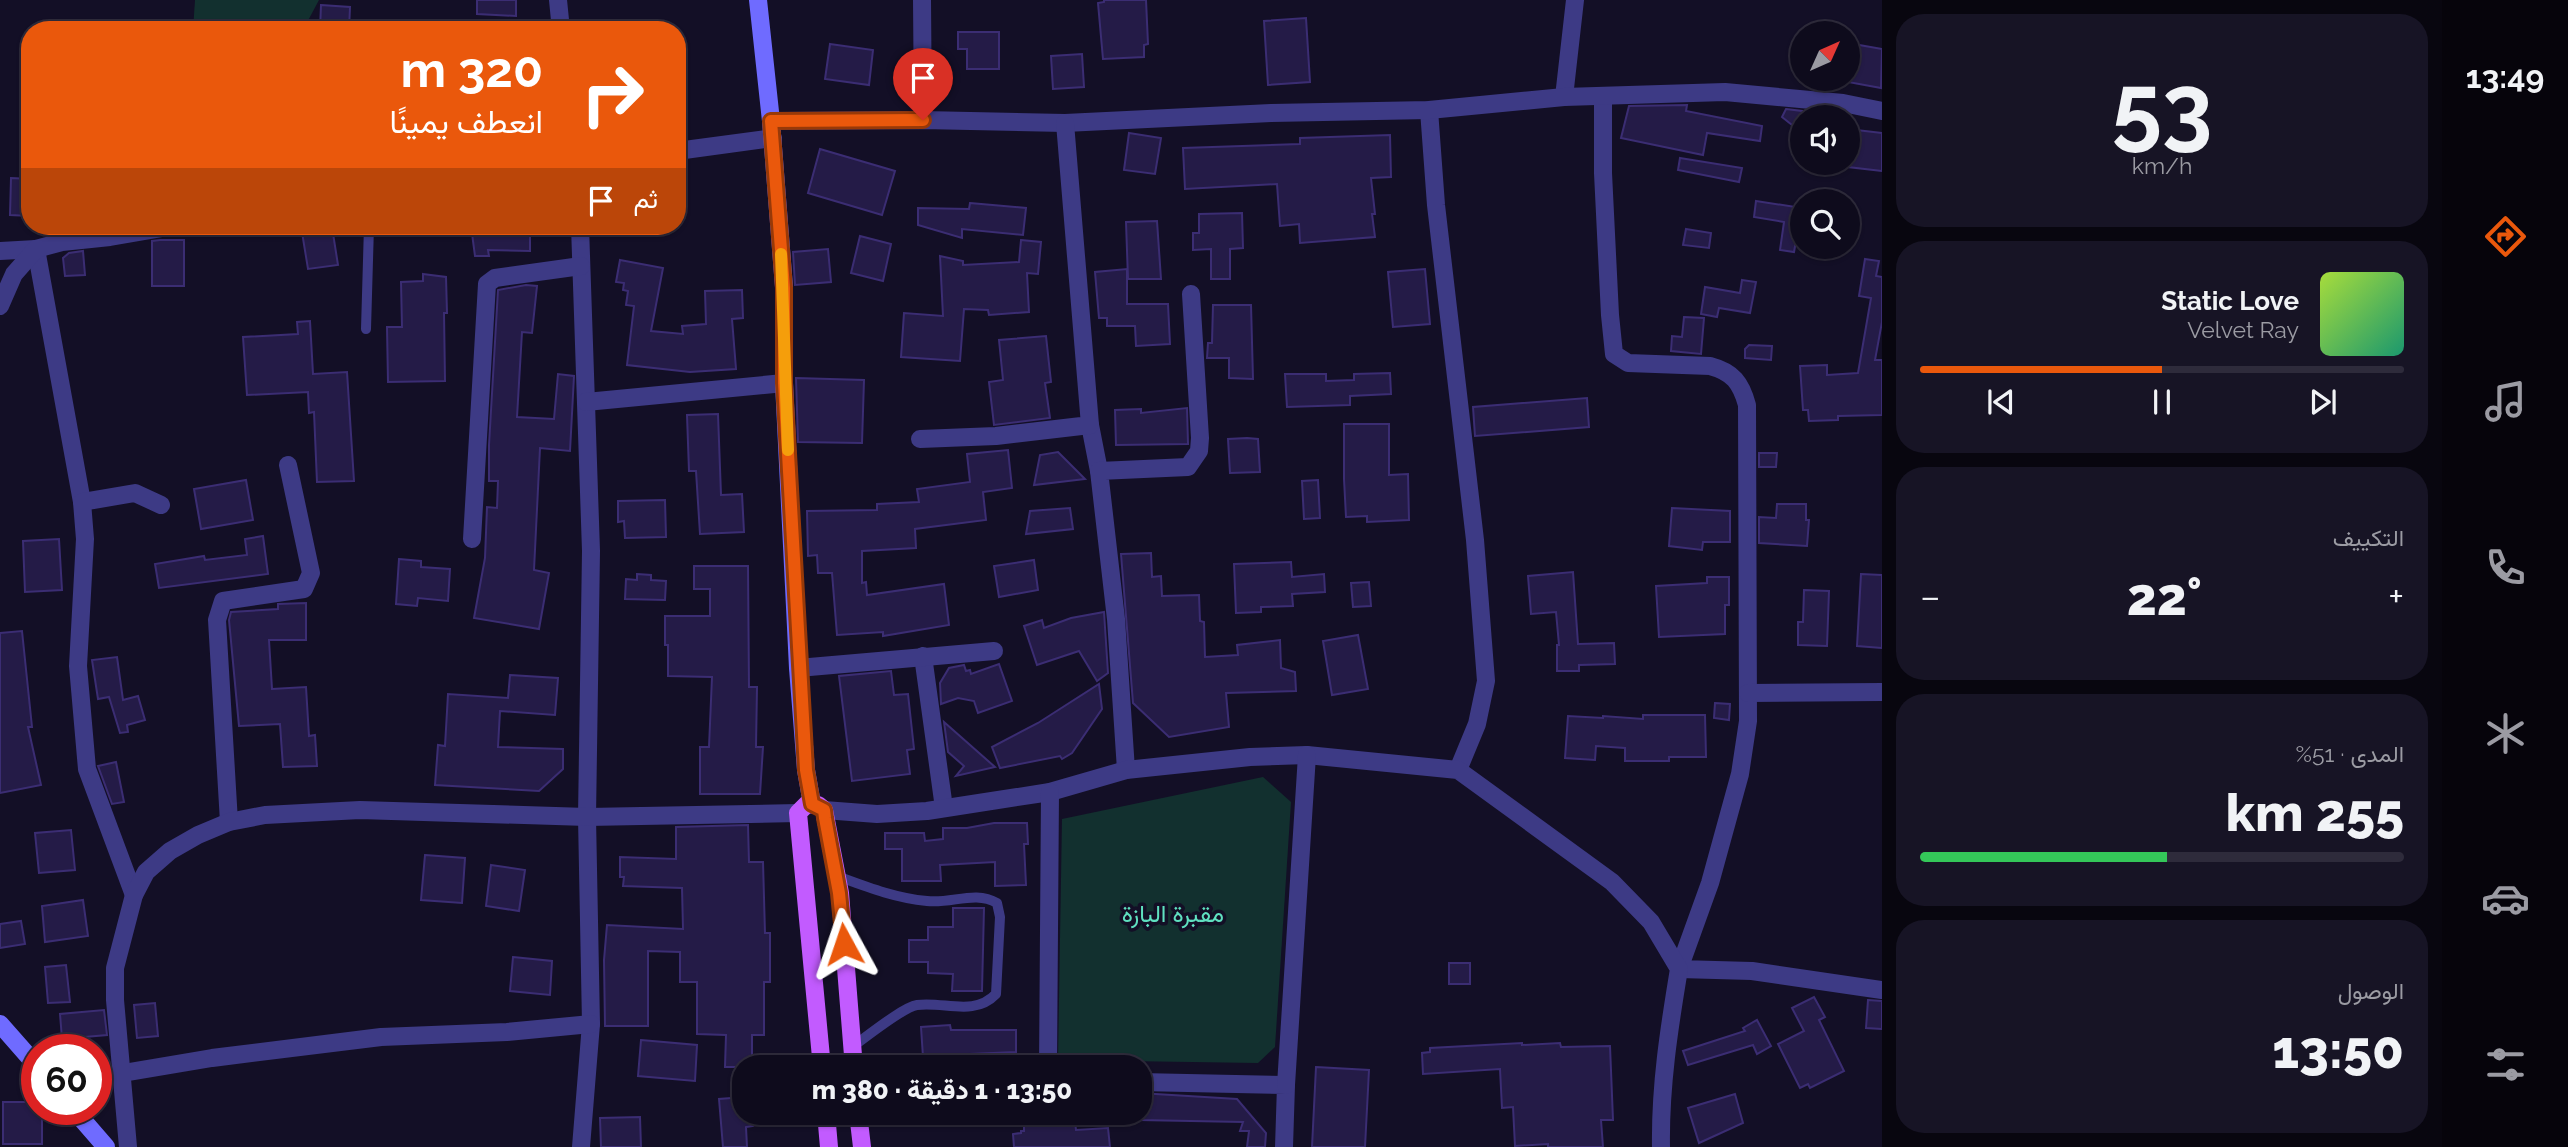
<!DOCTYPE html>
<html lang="ar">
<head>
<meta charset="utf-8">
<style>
  :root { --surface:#0e0b1c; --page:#171425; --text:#f1f3f6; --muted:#9b9ba3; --line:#2e2b3b; --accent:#ea580c }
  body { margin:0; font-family:Raleway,Vazirmatn,sans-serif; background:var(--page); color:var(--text); direction:rtl; height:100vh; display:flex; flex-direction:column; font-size:26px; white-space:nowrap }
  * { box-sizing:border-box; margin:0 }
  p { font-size:23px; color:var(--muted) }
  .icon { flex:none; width:38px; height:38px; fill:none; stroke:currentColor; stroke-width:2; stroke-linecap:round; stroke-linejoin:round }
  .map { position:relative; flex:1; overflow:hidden; direction:ltr }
  .details { display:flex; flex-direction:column; gap:14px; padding:14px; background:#08060f; width:560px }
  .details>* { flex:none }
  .top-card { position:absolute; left:21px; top:21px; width:665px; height:214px; border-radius:28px; box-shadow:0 2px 5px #0004,0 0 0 2px var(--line); direction:rtl; background:#ea580c; color:#fff; overflow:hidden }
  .needle { width:46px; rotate:45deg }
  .fabs { position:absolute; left:1790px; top:21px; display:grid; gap:14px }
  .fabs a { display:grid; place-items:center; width:70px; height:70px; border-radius:50%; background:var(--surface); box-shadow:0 2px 5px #0004,0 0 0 2px var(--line); font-size:35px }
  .speed { position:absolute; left:21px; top:1034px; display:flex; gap:14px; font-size:35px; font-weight:700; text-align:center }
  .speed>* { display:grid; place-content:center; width:91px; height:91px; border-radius:50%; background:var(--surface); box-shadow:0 2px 5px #0004,0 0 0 2px var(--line); line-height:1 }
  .speed .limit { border:10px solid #d22; background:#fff; color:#111 }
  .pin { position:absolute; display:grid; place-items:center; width:60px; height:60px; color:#fff; margin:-72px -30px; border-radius:50% 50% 50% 0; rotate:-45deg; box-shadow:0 0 7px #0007 }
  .pin .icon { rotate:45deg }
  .me { position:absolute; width:77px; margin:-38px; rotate:355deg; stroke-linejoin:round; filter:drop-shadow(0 0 5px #0008) }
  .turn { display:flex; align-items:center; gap:24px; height:147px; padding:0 28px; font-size:32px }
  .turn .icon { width:91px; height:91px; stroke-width:2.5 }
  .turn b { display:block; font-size:49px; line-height:60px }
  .then { display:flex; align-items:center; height:66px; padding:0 28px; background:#0003; gap:14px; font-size:26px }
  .big { font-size:52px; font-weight:800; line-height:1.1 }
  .details .card { flex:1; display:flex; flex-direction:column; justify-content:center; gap:10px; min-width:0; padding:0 24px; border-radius:28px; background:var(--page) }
  .details .dial { align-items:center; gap:0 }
  .dial b { font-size:91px; line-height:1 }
  .song { display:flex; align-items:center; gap:21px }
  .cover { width:84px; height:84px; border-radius:10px; background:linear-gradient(135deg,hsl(80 70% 55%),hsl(160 70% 35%)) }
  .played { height:7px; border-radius:4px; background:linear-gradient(90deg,var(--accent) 50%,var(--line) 50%) }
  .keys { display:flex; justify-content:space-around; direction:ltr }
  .heat { display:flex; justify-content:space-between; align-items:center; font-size:38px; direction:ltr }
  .charge { height:10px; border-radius:5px; background:linear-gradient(90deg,#34c759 51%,var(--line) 0) }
  .trip { position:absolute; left:732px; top:1055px; width:420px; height:70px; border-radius:28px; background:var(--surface); box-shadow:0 2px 5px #0004,0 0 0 2px var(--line); font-weight:800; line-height:70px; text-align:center; direction:rtl }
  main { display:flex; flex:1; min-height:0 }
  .menu { display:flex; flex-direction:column; width:126px; justify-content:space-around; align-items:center; background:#06040b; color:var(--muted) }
  .menu .icon { width:49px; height:49px }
  .menu .current { color:var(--accent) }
  .menu b { font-size:32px; color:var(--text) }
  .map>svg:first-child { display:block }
  .green { fill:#12302f }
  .building { fill:#241b47; stroke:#3b2d73; stroke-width:2 }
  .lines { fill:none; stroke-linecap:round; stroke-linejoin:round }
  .service { stroke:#3d3a85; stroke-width:10 }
  .minor { stroke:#3d3a85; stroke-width:18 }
  .secondary { stroke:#6f6bff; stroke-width:18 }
  .primary { stroke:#c25bff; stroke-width:18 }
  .route-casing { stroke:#983908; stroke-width:18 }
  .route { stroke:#ea580c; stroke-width:12 }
  .slow { stroke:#f59e0b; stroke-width:12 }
  .labels { text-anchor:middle; stroke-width:7; stroke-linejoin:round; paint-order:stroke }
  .park-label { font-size:24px; fill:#5fe0c0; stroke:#130f26 }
</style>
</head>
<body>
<main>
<nav class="menu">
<b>13:49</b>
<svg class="icon current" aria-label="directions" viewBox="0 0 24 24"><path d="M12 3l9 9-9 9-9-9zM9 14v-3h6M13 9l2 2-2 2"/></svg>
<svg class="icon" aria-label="music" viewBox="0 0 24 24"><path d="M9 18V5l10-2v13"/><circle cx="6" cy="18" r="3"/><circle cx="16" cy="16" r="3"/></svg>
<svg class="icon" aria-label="phone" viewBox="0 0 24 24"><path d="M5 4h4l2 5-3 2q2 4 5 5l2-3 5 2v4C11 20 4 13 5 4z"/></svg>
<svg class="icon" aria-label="climate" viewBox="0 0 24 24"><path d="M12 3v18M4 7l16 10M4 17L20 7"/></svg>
<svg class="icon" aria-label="car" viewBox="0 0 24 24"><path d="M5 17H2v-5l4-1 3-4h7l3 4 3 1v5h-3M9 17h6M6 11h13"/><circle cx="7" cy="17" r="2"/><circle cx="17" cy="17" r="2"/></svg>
<svg class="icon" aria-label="filters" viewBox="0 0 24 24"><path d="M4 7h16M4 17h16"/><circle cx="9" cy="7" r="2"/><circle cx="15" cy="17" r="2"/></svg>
</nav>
<section class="details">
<div class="card dial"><b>53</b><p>km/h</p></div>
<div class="card">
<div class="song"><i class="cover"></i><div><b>Static Love</b><p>Velvet Ray</p></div></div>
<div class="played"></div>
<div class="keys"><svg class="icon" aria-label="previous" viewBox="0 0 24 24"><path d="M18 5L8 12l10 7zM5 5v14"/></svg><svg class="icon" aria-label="pause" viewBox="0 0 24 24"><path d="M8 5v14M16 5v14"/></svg><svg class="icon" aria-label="next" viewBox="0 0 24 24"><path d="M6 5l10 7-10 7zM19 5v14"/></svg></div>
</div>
<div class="card"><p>التكييف</p>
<div class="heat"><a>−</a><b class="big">22°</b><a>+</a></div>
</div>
<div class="card"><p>المدى · 51%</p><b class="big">255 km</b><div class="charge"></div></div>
<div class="card"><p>الوصول</p><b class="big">13:50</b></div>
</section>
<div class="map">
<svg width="1882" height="1147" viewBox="0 0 1882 1147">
  <rect width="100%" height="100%" fill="#130f26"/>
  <g class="green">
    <path d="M195,0h124l-16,30h-110z"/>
    <path d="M1263,777l28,25 -16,245 -17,16 -200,-3 4,-241z"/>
  </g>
  <g class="building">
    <path d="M477,0h39v16l-39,-2z"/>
    <path d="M1104,0h42l2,44 -4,1v12l-41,2 -5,-56 6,-1z"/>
    <path d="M321,5l29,2 -1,23h-29z"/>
    <path d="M1306,18l4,64 -42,3 -4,-64z"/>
    <path d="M958,32h41v37h-32v-20h-9z"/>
    <path d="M1848,43l34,6 -1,39 -33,-6z"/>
    <path d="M830,44l43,6 -4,35 -44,-6z"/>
    <path d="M1082,54l2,33 -31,2 -2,-33z"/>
    <path d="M1687,105l-1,6 76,15 -2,15 -53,-8 -4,22 -82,-17 8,-32z"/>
    <path d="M1786,109l16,2v22l-20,-16z"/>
    <path d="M1848,129l34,4v38l-34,-4z"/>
    <path d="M1129,133l32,5 -6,36 -31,-4z"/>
    <path d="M1390,135l1,42 -20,1 4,36h-3l3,23 -75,6 -1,-19 -19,2 -3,-42 -92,5 -2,-41 117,-4v-6z"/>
    <path d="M820,149l75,22 -13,44 -74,-22z"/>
    <path d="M1680,158l62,10 -3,14 -61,-12z"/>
    <path d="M11,178l19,1v37l-20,-1z"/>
    <path d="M1756,201l46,7 -8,44 -14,-2 4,-28 -30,-5z"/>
    <path d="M970,203l56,5 -3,27 -61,-6v9l-44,-13v-17l51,1z"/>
    <path d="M1242,213l1,35 -13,1v30h-19v-30l-18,1v-17h6v-19z"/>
    <path d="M1157,221l4,58h-33l-2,-57z"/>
    <path d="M301,226l31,1 6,38 -30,4z"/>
    <path d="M471,226h59v25l-42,-1 1,6h-14z"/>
    <path d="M1686,229l25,4 -2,15 -26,-3z"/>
    <path d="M860,236l31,8 -8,37 -32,-8z"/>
    <path d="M160,240h24v46h-32v-45z"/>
    <path d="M1021,240l20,2 -3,32 -11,-1 2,39 -40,3 -1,-5 -24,-1 -4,52 -59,-4 3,-44 39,3 -3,-60 23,5v4l56,-3z"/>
    <path d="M828,249l3,33 -36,3 -2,-33z"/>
    <path d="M83,251l2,24 -20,1 -2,-18 6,-5z"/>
    <path d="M1865,259l14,2 -3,15 6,1v45l-7,38h7v55l-44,1v4l-29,1 -1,-11h-5l-3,-44 27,-1v10l31,-2 13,-75 -12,-2z"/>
    <path d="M620,260l43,8 -12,63 32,3 -1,-8 24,-2 -1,-33 37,-1 1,28 -11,1 4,50 -46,3 -63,-7 7,-59 -8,-1 2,-14 -5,-1 1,-7 -8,-1z"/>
    <path d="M1127,269v35h41l2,40 -34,2 -1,-20h-28v-8h-8l-4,-46z"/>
    <path d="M1425,269l5,55 -37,3 -5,-55z"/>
    <path d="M423,274l23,3 1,36h-3l1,68 -57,1 -1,-55h15l-1,-45 22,-1z"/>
    <path d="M1742,280l14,2 -6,31 -31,-5 -2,9 -16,-3 4,-27 35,6z"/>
    <path d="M526,285l11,1 -5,47 -10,-1 -5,85 37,2 4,-45 16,2 -4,75 -30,-3 -6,122 15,3 -10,56 -65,-11 11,-60 2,-51 10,1 1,-27h-9v-36l9,-155z"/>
    <path d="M1213,305h38l2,74 -24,-1v-20h-22l1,-15h4z"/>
    <path d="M1684,317l20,1 -3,36 -30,-3 1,-15 10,1z"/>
    <path d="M310,321l3,53 34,-2 7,109 -37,1 -3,-70 -5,1 -1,-21 -61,3 -4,-58 55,-3 -1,-12z"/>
    <path d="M1046,336l5,46 -6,1 5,35 -56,7 -5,-43 14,-2 -4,-40z"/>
    <path d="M1749,345l23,1 -1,14 -26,-2v-9z"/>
    <path d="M1390,373l1,21 -41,2v9l-63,2 -2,-33h41v7l28,-1v-6z"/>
    <path d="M796,378l68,2 -2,63 -64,-1z"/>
    <path d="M1587,398l2,29 -114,9 -2,-29z"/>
    <path d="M1187,408l1,36 -72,1 -1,-35 26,-1v4z"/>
    <path d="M718,414l3,81 21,-1 2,38 -44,2 -4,-63h-7l-2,-56z"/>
    <path d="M1344,424h45v51l19,-1 1,46 -42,2v-6l-21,1 -2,-38z"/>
    <path d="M1247,438l11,1 2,33 -30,1 -2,-34z"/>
    <path d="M1008,450l4,38 -29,4 3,28 -71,9 1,19 -54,3v32l4,-1 1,13 77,-11 5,41 -66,11v-4l-46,3 -5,-62h-14l-1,-18 -9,1 -1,-45 70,-1v-6l42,-2 -2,-13 53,-7 -3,-28z"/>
    <path d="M1058,452l27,27 -51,6 6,-30z"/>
    <path d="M1759,453h18l-1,14h-17z"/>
    <path d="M246,480l7,40 -52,9 -7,-40z"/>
    <path d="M1318,480l2,38 -16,1 -2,-38z"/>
    <path d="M665,500l1,37 -41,1 -1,-17 -6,1v-21z"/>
    <path d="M1777,504h29v16h3l-2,26 -48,-3v-26l17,1z"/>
    <path d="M1070,508l3,21 -47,5 4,-23z"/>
    <path d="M1672,508l58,3v31h-27l-1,8 -33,-4z"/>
    <path d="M263,536l5,38 -109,14 -4,-24 49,-8 1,4 42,-5 -2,-16z"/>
    <path d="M59,539l3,51 -37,2 -2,-51z"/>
    <path d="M1151,553l1,24 9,-1 1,20 37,-1 1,26 4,1 1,35 33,-2 -1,-10 43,-5 1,28 14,4 1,19 -70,2 3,34 -60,10 -36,-34 -12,-149z"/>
    <path d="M399,559l22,2v6l29,2 -2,32 -30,-3 -1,8 -21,-2z"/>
    <path d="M1034,560l4,30 -39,7 -5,-31z"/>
    <path d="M1291,562l1,15 32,-3 1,18 -33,2 1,12 -32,1v5l-25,1 -2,-49z"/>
    <path d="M694,566h54l1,121h8l-1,60h7l-3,47h-60v-47h9l3,-70 -44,-1v-31h-3v-29h45v-27h-16z"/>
    <path d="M1573,572l5,72 36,-1 1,21 -36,1v6h-22v-26h2l-3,-33 -25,2 -3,-38z"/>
    <path d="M637,574l14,1v5l15,1 -1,19 -40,-1 1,-20 11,1z"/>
    <path d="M1861,574l21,1v73l-25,-2z"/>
    <path d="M1707,577h22v28h-4v29l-66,3 -3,-51 51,-3z"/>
    <path d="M1369,582l2,24 -18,1 -2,-24z"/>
    <path d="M1804,590l25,1 -2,55 -29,-1v-23h5z"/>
    <path d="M306,603v37h-37l3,49 34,-2 3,49 6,-1 2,31 -34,1 -3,-43 -41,2 -10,-106 2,-8 47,-3v-5z"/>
    <path d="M1104,612l4,61 -11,8 -18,-30 -42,14 -13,-39 18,-6 2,8 27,-10z"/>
    <path d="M22,631l10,96h-4l13,58 -41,8v-160z"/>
    <path d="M1358,635l10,54 -36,6 -9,-54z"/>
    <path d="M117,657l6,43 15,-4 7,24 -18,5 1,7 -8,1 -11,-36 -11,2 -6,-39z"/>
    <path d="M999,664l13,37 -34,12 -4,-12 -16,-3 -17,6 -1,-21 9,-15 15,-3 2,6 4,-1 1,4z"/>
    <path d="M891,671l3,24 14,-1 6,55 -7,1 3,24 -58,7 -13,-105z"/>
    <path d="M510,675l48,3 -3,37 -55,-4 -2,36 65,2v20l-24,22 -104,-6 3,-40 7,1 3,-52 60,4z"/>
    <path d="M1099,684l3,25 -30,44 -10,6 -2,-3 -60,12 -8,-21 46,-24z"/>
    <path d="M1715,703l15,1 -1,16 -15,-2z"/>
    <path d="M1643,715h62l1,42h-37v4h-44v-13l-29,-2 -1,14 -30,-2 3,-42 35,2v-2l40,3z"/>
    <path d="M944,722l51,45 -39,9 8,-10 -16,-14z"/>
    <path d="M116,762l8,40 -12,2 -14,-38z"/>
    <path d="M994,823h33l1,21h-4l2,41 -31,1v-24l-55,3 1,16h-39v-32h-17v-16h39l1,8 18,-2v-11h24z"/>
    <path d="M748,825l1,37h14l2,71h5v49h-6v53h-12v32h-27l1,-32 -29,-1v-52h-17v-30l-32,-1v75h-43l-1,-66 3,-35 76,4 -1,-41 -59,-2 1,-9h-4v-20l56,2v-32z"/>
    <path d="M71,830l4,40 -36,3 -4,-40z"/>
    <path d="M425,855l40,3 -3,45 -41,-3z"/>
    <path d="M491,865l34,5 -6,41 -33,-5z"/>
    <path d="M83,900l5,36 -43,6 -3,-36z"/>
    <path d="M953,908h31l-2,83h-30l1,-17 -25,-1v-11h-19v-22h19v-13h25z"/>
    <path d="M21,921l4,23 -25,4v-24z"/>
    <path d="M513,957l39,4 -2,34 -40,-4z"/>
    <rect x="1449" y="963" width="21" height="21"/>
    <path d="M66,965l4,37 -22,1 -3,-36z"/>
    <path d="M1814,997l11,20 -6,3 25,51 -34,17 -2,-4 -8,4 -22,-44 26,-13 -12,-23z"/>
    <path d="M1868,1000l14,1v28l-16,-1z"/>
    <path d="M155,1003l3,33 -21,2 -3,-33z"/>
    <path d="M104,1010l3,25 -45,4 -2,-25z"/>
    <path d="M1757,1020l14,26 -14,8 -4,-9 -65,20 -5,-14 62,-20 -2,-3z"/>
    <path d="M950,1025l1,5h65v22l-46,2 -1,14h-28l1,-12 -19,1 -2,-30z"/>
    <path d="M641,1040l56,5 -2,36 -57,-5z"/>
    <path d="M1522,1043v2l38,-2 1,4 49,-1 3,74h-12l2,27h-55v-3l-33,2 -2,-39 -11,1 -2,-39 -77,5 -1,-21 8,-1v-4z"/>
    <path d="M1316,1067l53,3 -4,77h-53z"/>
    <path d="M1139,1093l98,6 29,34 -1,14h-18l2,-16h-9l3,-9 -104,-2z"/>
    <path d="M1735,1094l8,29 -44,20 -11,-35z"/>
    <path d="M744,1097v16h8l1,13 -7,1 1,20h-24l-4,-48z"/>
    <path d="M3,1102h34v8h5v34h-39z"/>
    <path d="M1037,1113h24l1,10 13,-2 1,9 32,-2 2,19h-96l-1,-13 8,-1v-2h3v-5l14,-1z"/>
    <path d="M640,1117l1,30h-40l-1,-29z"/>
  </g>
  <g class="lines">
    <g class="service">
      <path d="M366,329l3,-103"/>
      <path d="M837,876c30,11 58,22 90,25 25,3 48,-11 70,2l3,14 -4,77c-22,23 -52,7 -79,11 -14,2 -52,33 -65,42"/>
    </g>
    <g class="minor">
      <path d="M558,0l3,30"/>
      <path d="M922,0l1,120"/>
      <path d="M1603,96v77l7,142 4,39 14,9 82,3c23,6 31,17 37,39l1,316 -8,53 -30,109 -31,86 73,2 130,19"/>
      <path d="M1564,97l11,-97"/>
      <path d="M1429,110l7,95 39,335 11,141 -9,43 -19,46"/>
      <path d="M771,121l152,-1 142,3 206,-10 158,-3 135,-13 161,-5 118,11 39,8"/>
      <path d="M677,151l96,-13"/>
      <path d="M580,226l11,325 -4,266 4,207 -10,123"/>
      <path d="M0,251l36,-2 46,253"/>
      <path d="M0,306l14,-32 22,-25 26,-7 48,-5 64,-11"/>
      <path d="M586,402l198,-19"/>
      <path d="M1090,425l9,46"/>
      <path d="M920,439l76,-3 94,-11 -25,-302"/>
      <path d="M472,539l15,-255 8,-6 86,-12"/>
      <path d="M923,656l21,152"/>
      <path d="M798,668l196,-17"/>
      <path d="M1748,693l134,-1"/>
      <path d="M1126,770l-10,-151 -17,-148 89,-4 11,-16 1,-13 -9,-144"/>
      <path d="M824,810l53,4 50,-3 123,-19 76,-22 124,-13 57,-2 151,15 154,112 39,40 28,47c-10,60 -19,118 -18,178"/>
      <path d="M229,822l-12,-202 6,-19 81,-12 7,-16 -23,-108"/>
      <path d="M134,895l-47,-126 -9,-103 7,-127 -3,-37 53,-9 26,12"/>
      <path d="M1048,1068l2,-276"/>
      <path d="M123,1073l89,-15 169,-21 126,-5 84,-8"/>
      <path d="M1139,1082l147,3 -2,62"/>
      <path d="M1286,1085l21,-330"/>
      <path d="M128,1147l-13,-147v-32l19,-73 12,-23 24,-21 28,-16 31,-13 36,-7 95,-5 227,7 211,-4"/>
    </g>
    <g class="secondary">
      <path d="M758,0l13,121 13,166v96l14,285 8,102 6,34"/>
      <path d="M0,1024l37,42"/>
      <path d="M74,1110l32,37"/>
    </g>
    <g class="primary">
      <path d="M822,1068l-24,-255 9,-9 11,1 6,5 16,83 14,175"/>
      <path d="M826,1113l3,34"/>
      <path d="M858,1113l4,34"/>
    </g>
  </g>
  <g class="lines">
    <defs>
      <path id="route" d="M844,944l-5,-51 -14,-75 -1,-8 -12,-6 -6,-34 -22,-387v-95l-13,-167 152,-1"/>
    </defs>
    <use href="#route" class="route-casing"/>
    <use href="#route" class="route"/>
    <path class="slow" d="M781,254l7,196"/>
  </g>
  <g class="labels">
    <g class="park-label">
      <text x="1173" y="922">مقبرة البازة</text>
    </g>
  </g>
</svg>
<div class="fabs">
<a><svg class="needle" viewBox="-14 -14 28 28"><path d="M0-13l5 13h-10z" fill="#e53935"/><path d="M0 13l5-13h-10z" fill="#9b9ba3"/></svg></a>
<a><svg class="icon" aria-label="sound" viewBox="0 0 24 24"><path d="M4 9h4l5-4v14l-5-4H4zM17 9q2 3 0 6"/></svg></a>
<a><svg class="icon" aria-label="search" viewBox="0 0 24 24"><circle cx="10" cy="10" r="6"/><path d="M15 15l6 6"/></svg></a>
</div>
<div class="speed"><div class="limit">60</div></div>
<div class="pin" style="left:923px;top:120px;background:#d93025"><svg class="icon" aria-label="arrive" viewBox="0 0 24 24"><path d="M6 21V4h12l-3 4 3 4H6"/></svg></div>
<svg class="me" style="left:844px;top:944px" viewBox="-20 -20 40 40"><path d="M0-17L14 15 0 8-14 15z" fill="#ea580c" stroke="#fff" stroke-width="4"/></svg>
<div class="trip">13:50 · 1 دقيقة · 380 m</div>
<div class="top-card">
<div class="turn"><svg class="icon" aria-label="right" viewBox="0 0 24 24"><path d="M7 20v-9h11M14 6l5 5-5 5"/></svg><div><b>320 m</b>انعطف يمينًا</div></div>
<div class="then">ثم<svg class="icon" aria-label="arrive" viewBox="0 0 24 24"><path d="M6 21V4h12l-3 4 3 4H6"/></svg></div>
</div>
</div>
</main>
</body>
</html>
